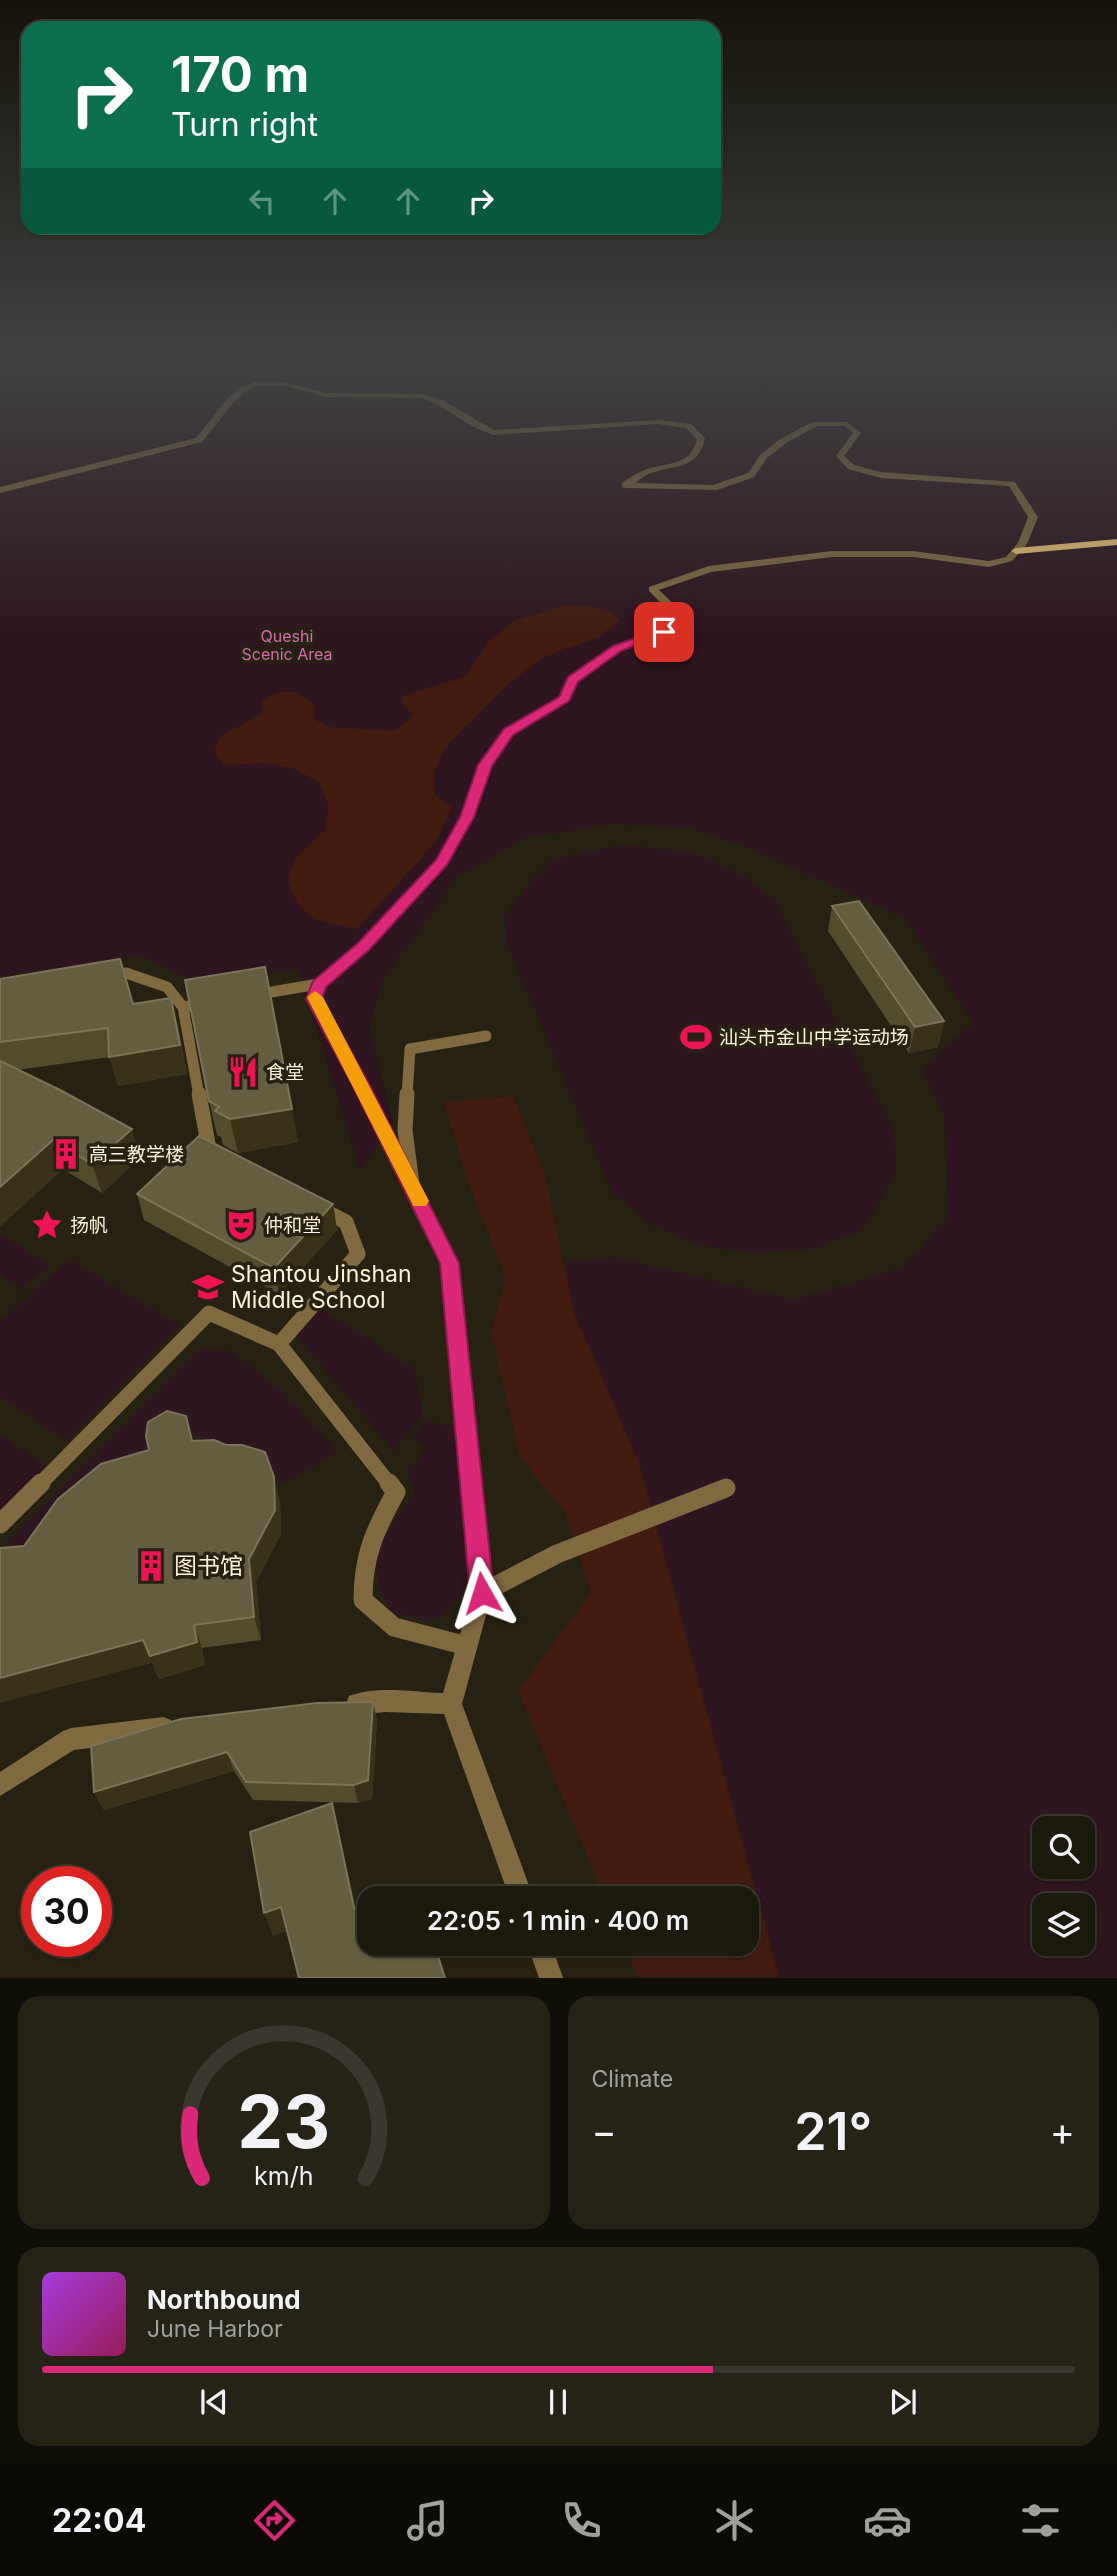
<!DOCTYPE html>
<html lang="en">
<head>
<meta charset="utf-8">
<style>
  :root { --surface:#1c190d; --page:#252216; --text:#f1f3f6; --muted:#a0a09d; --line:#3a382e; --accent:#db2777 }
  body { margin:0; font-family:Inter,"Noto Sans SC",sans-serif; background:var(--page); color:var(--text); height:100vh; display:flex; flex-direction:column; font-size:26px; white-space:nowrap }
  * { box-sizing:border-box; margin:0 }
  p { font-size:23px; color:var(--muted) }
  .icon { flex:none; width:38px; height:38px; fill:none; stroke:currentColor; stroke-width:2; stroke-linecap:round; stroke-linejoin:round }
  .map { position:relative; height:1978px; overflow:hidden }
  .sheet { display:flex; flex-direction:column; gap:18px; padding:18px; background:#0f0e07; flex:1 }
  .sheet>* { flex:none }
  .top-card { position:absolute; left:21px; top:21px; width:700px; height:214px; border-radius:21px; box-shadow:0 2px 5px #0004,0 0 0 2px var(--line); background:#0b6e4f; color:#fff; overflow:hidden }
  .fabs { position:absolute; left:1032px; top:1816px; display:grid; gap:14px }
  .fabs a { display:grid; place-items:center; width:63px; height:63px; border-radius:14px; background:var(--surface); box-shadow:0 2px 5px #0004,0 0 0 2px var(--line); font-size:35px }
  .speed { position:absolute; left:21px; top:1866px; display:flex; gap:14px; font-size:35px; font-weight:700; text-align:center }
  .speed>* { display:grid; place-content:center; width:91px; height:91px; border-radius:50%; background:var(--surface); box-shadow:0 2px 5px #0004,0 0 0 2px var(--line); line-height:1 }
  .speed .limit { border:10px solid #d22; background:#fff; color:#111 }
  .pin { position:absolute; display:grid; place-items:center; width:60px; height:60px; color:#fff; margin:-30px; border-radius:14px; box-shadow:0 4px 10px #0006 }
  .me { position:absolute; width:77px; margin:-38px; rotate:354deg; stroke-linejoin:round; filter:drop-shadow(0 0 5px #0008) }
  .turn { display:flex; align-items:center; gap:24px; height:147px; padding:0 35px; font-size:32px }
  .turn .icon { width:91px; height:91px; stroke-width:2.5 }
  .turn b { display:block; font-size:49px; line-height:60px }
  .lanes { display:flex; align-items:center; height:66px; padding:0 35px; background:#0003; justify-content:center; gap:35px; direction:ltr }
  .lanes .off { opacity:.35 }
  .big { font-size:52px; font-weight:600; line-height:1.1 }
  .sheet .widget { flex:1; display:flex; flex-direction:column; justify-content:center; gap:10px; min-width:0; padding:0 24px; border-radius:21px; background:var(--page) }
  .sheet .dial { align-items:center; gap:0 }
  .dial svg { height:182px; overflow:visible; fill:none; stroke:var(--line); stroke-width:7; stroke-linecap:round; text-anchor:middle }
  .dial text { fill:var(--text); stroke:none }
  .song { display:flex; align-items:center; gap:21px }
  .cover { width:84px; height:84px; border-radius:10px; background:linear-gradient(135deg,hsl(280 70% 55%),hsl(330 70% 35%)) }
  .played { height:7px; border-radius:4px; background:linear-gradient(90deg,var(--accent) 65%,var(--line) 65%) }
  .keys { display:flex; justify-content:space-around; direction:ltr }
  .heat { display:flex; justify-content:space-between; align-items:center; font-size:38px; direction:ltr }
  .sheet .tiles { flex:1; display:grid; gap:18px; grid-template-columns:1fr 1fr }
  .widget:last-child { grid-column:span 2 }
  .trip { position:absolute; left:357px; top:1886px; width:402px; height:70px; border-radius:21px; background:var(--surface); box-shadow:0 2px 5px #0004,0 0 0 2px var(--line); font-weight:600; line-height:70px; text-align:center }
  .tab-bar { display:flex; height:112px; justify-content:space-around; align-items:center; background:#0b0a05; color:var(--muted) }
  .tab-bar .icon { width:49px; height:49px }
  .tab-bar .active { color:var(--accent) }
  .tab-bar b { font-size:32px; color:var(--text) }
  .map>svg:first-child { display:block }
  .green { fill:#2f1520; fill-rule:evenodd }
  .water { fill:#421b0e }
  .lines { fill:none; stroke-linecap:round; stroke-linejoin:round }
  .lane-far2 { stroke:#816a40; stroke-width:11 }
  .lane-far1 { stroke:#816a40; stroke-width:15 }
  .lane { stroke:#816a40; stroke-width:19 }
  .street { fill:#816a40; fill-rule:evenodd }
  .secondary { fill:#f5c777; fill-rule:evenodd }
  .wall { fill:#524b2c }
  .shaded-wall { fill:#393219 }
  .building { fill:#645d3f; stroke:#7c7457; stroke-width:2 }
  .route { fill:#db2777; stroke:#8e194d; stroke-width:2 }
  .slow { fill:#f59e0b }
  .labels { text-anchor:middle; stroke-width:7; stroke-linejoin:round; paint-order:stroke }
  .far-park-label { font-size:16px; fill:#d869b0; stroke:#262111 }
  .poi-label { font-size:19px; fill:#fcf3d9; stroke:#262111; text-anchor:start }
  .near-poi-label { font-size:23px; fill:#fcf3d9; stroke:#262111; text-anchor:start }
</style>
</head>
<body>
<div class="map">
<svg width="1117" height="1978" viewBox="0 0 1117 1978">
  <rect width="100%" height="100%" fill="#262111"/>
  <g class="green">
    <path d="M0,358h1117v1619h-338l-140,-514 -65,-151 -10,-49 50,-6 180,43 108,-32 46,-51 -4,-102 -22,-45 51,-47 -67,-104 -152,-69 -65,-22 -75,-4 -89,14 -73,43 -17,28 -52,69 -14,51 24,93 -33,49 -62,-203 -94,19 -60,-31 -144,20zM1045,1829h38v38h-38zM1045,1906h38v38h-38z"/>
    <path d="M622,845l70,7 58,28 24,20 120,232 2,40 -33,57 -47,19 -61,6 -54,-9 -48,-19 -41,-34 -106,-251 -1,-24 25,-35 24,-23z"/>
    <path d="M0,1234l50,31 -28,25 -22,-15z"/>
    <path d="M69,1259l111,67 -114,115 -66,-45v-74z"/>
    <path d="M319,1307l96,63 8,44 -29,37 -98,-116z"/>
    <path d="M201,1348l31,4 48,38 57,62 -55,32 -9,-14 -66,-16 -9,-17 -24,-7 -27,32 -135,104 -4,-24z"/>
    <path d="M425,1421l29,6 19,150 -27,36 -17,8 -37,-9c-32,-49 -8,-78 23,-119l-7,-23 18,-21 -13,-9z"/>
    <path d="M0,1434l48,34 -48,49z"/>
  </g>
  <g class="water">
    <path d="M565,605c18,2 43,-1 54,15l-20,17 -55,20 -36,27 -63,64 -11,25 1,22 17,12 -16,35 -79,87c-42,-9 -54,-5 -70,-50l9,-22 29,-27 4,-24 -10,-23 -21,-13 -31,-7 -44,2 -9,-15 7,-14 42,-23 -2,-11c21,-16 35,-13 54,4l-1,13 14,8 67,4 19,-16 -12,-10 1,-9 63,-20 24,-36 24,-19z"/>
    <path d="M513,1096l32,80 29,136 65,151 140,514h-141l-14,-33h123v-45h-142l-87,-208 73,-98 -26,-81 -45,-54 -29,-127 15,-53 -37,-93 -25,-83z"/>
  </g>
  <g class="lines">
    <g class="lane-far2">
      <path d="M107,975l19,-2 41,14 16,20"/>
      <path d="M254,995l64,-11"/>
      <path d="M199,1096l-16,-89 22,-3"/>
      <path d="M407,1096l3,-47 76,-13"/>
    </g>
    <g class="lane-far1">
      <path d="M199,1094l10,55 4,2"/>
      <path d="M407,1094l-2,36 7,54"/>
      <path d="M279,1344l79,-90 -12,-32 -25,-13"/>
      <path d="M39,1485l170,-172 70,31 111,141"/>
    </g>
    <g class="lane">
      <path d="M389,1483l7,9c-21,38 -33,63 -33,108l31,27 73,19"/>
      <path d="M0,1524l41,-41"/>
      <path d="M482,1593l75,-39 169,-66"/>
    </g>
    <g class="street">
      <path d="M255,382h31l40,11 96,1 22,7 50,29 164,-10 33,4 14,14c-7,33 -31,26 -56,36 -5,2 -10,6 -14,9l78,2 35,-12 13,-19 19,-15 32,-17h35l14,11 -17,23 10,9 27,7 134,10 23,35 -11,27 -15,17 -23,6 -76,-10h-81l-121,15 -52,18 32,31v4l-70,25 -43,32 -10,19 -55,33 -22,32 -18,51 -27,48 -77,85 -45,36 -3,13 48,87 88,177 35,330 -30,111 72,195h-24l-66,-185 -59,-2 -28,3 -8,-3 -3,-8 3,-8c28,-11 65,-4 94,-3l29,-100 -31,-330 -88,-177 -46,-87 6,-18 46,-37 78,-84 24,-43 18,-51 26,-36 54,-33 10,-19 44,-32 67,-24 -31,-31v-4l60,-21 123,-15h81l76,10 17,-4 12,-14 10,-26 -19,-31 -128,-8 -33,-9 -12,-13 17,-23 -8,-7h-28l-31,17 -19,15 -13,19 -37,13 -92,-2 -3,-1v-4c6,-4 13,-9 20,-12 22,-10 48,-2 55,-32l-11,-11 -28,-4 -165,11 -21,-9 -34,-21 -16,-7 -96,-1 -40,-11h-30l-11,6 -12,11 -31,39 -202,51v-6l196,-49 31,-39 12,-11z"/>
      <path d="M163,1717l8,3 3,8 -3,8 -8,3 -89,11 -74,46v-24l63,-41 8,-3z"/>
      <path d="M527,1944h24l12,34h-24z"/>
    </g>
    <path class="secondary" d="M1117,539v6l-101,9 -5,-3 5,-3z"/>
  </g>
  <g class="wall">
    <path d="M832,906l112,115 -6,26 -29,6 -81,-122z"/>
    <path d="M0,979l133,25 45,22 9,48 -69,12 -8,-29 -93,13 123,88 -38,35 -39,-24 -63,57z"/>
    <path d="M209,1101l89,41 -60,11 -15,-8 -2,-8 -4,-2z"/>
    <path d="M137,1194l196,10 4,26 -58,64 -135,-74z"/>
    <path d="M186,1416l7,25 87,60 1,33 -25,48 5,58 -59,8 3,17 -46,14 -7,-16 -128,-117 125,-96z"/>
    <path d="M373,1702l4,19 -5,78 -14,4 -105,-3 -19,-29 -130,39 -10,-18z"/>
  </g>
  <g class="shaded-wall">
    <path d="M171,998l7,28 9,48 -69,12 -9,-29z"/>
    <path d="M944,1021l-6,26 -29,6 6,-26z"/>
    <path d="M292,1109l6,33 -60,11 -8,-34z"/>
    <path d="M132,1129l8,29 -38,35 -10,-29z"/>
    <path d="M53,1140l10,29 -63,57v-39z"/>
    <path d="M333,1204l4,26 -58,64 -5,-26z"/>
    <path d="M274,1477l6,24 1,33 -25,48 5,58 -7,-23 -5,-58z"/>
    <path d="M194,1625l8,23 3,17 -46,14 -7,-16 -152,40v-25z"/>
    <path d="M373,1702l4,19 -5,78 -14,4 -4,-18z"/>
    <path d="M227,1752l7,19 -130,39 -10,-18z"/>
    <path d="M332,1803l6,25 23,103 -7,-23z"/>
    <path d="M281,1907l8,23 -16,6 -9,-23z"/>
  </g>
  <g class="building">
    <path d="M859,901l85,120 -29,6 -83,-121z"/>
    <path d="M120,959l13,45 38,-6 9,47 -71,12 -1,-29 -108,14v-63z"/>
    <path d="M265,967l27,142 -62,10 -15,-8 4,-4 -10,-6 -24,-121z"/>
    <path d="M0,1061l60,29 72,39 -40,35 -39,-24 -53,47z"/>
    <path d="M199,1136l134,68 -59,64 -137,-74z"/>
    <path d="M167,1411l19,5 6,25 22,-1 12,5h16l23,7 9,25 1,33 -26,49 5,58 -60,8 3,17 -47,14 -7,-16 -143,38v-130l24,-2 34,-47 43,-35 48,-14 -3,-14 2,-14z"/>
    <path d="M373,1702l-5,78 -14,5 -108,-3 -19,-30 -133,40 -3,-46 90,-27 136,-16z"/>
    <path d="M332,1803l22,105 15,-7v43h15l2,7 14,-7h34l11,34h-146l-18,-71 -17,6 -14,-81z"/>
  </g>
  <linearGradient id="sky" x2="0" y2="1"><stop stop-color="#151209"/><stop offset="0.56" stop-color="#414343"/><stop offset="1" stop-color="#414343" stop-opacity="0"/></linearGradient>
  <rect width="1117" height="635" fill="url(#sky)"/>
  <path class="route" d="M660,629l10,3 -49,19 -43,31 -9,19 -56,34 -21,31 -18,51 -27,48 -78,85 -43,37 -4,12 48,87 89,177 35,330 -4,8 -8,3 -8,-3 -4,-8 -30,-330 -87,-177 -47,-87 7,-18 45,-38 78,-83 24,-43 18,-52 26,-36 55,-32 9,-20 45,-31z"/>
  <path class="slow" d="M315,991l8,6 106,204 -3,5h-13l-2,-5 -104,-204z"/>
  <defs>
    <symbol id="stadium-bare" viewBox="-9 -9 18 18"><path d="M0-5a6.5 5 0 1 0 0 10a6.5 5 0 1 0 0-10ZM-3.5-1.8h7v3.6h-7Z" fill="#ee1352" stroke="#262111" stroke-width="2.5" paint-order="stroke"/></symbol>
    <symbol id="restaurant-bare" viewBox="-9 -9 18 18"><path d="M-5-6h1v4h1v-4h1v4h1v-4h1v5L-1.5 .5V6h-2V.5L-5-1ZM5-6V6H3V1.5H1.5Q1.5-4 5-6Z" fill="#ee1352" stroke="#262111" stroke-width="2.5" paint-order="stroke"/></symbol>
    <symbol id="building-bare" viewBox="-9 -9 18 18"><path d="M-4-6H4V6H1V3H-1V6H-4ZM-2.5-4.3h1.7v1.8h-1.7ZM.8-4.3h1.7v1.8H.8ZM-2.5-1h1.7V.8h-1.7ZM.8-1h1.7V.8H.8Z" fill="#ee1352" stroke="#262111" stroke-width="2.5" paint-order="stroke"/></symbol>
    <symbol id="sight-bare" viewBox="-9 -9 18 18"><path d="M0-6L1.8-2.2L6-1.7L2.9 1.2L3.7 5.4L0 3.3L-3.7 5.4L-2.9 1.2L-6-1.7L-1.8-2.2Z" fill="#ee1352" stroke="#262111" stroke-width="2.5" paint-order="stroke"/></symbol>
    <symbol id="theatre-bare" viewBox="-9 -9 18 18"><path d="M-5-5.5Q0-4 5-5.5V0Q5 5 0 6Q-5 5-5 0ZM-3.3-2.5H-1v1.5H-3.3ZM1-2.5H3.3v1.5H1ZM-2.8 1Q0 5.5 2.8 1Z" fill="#ee1352" stroke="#262111" stroke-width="2.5" paint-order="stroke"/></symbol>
    <symbol id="school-bare" viewBox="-9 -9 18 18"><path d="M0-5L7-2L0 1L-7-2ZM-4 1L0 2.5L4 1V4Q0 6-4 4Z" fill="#ee1352" stroke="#262111" stroke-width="2.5" paint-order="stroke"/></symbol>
  </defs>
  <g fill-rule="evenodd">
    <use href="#stadium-bare" x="674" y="1015" width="44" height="44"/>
    <use href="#restaurant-bare" x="221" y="1050" width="44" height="44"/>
    <use href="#building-bare" x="44" y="1132" width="44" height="44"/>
    <use href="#sight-bare" x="25" y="1203" width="44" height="44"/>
    <use href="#theatre-bare" x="219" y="1203" width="44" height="44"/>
    <use href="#school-bare" x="186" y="1265" width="44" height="44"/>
    <use href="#building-bare" x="129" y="1544" width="44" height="44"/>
  </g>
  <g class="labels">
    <g class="far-park-label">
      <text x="287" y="642">Queshi<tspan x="287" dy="18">Scenic Area</tspan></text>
    </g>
    <g class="poi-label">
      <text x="719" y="1044">汕头市金山中学运动场</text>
      <text x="266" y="1079">食堂</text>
      <text x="89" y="1161">高三教学楼</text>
      <text x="70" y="1232">扬帆</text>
      <text x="264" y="1232">仲和堂</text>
    </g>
    <g class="near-poi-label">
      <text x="231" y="1282">Shantou Jinshan<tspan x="231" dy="26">Middle School</tspan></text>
      <text x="174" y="1574">图书馆</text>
    </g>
  </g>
</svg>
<div class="fabs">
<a><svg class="icon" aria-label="search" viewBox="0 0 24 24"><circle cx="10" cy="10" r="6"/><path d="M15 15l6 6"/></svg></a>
<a><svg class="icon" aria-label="layers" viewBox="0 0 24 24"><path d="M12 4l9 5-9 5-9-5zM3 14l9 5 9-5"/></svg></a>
</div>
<div class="speed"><div class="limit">30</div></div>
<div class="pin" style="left:664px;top:632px;background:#d93025"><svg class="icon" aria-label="arrive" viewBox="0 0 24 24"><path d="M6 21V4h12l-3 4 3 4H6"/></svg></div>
<svg class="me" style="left:482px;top:1593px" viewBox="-20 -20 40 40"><path d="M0-17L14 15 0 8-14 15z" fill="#db2777" stroke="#fff" stroke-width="4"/></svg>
<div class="trip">22:05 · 1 min · 400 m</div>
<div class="top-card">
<div class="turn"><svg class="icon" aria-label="right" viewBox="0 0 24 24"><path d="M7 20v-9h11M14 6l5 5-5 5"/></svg><div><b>170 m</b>Turn right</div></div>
<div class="lanes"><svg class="icon off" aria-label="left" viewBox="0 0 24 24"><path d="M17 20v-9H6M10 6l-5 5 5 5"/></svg><svg class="icon off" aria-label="ahead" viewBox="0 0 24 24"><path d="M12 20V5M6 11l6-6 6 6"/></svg><svg class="icon off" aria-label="ahead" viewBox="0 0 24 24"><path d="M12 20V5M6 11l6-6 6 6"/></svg><svg class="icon" aria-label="right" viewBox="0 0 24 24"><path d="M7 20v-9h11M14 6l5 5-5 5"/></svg></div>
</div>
</div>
<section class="sheet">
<div class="tiles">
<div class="widget dial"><svg viewBox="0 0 100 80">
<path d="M14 69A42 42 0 1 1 86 69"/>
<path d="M14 69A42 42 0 0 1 9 41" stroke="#db2777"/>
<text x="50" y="56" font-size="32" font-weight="700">23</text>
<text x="50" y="72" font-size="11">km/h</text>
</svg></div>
<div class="widget"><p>Climate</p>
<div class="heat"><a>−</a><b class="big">21°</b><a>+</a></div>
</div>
<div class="widget">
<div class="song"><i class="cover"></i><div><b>Northbound</b><p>June Harbor</p></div></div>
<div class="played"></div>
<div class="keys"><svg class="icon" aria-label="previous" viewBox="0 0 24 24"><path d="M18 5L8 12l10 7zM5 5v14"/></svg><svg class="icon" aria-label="pause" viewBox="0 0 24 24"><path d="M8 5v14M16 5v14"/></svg><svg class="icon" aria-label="next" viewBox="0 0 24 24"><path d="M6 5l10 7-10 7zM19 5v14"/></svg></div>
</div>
</div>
</section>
<nav class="tab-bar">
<b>22:04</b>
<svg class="icon active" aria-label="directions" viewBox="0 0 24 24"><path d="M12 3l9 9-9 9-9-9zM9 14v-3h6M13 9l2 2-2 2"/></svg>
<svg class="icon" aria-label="music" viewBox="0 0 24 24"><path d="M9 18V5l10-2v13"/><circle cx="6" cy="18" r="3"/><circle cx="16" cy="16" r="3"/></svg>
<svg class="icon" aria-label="phone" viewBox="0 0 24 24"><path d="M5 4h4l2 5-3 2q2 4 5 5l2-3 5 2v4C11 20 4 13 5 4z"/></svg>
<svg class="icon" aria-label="climate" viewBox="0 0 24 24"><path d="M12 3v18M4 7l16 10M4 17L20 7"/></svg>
<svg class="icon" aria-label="car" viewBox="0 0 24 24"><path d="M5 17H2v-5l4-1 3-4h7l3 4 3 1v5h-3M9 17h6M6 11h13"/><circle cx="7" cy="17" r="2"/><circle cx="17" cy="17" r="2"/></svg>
<svg class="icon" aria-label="filters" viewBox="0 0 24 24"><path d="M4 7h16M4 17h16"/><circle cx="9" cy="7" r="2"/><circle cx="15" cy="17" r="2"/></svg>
</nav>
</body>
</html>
